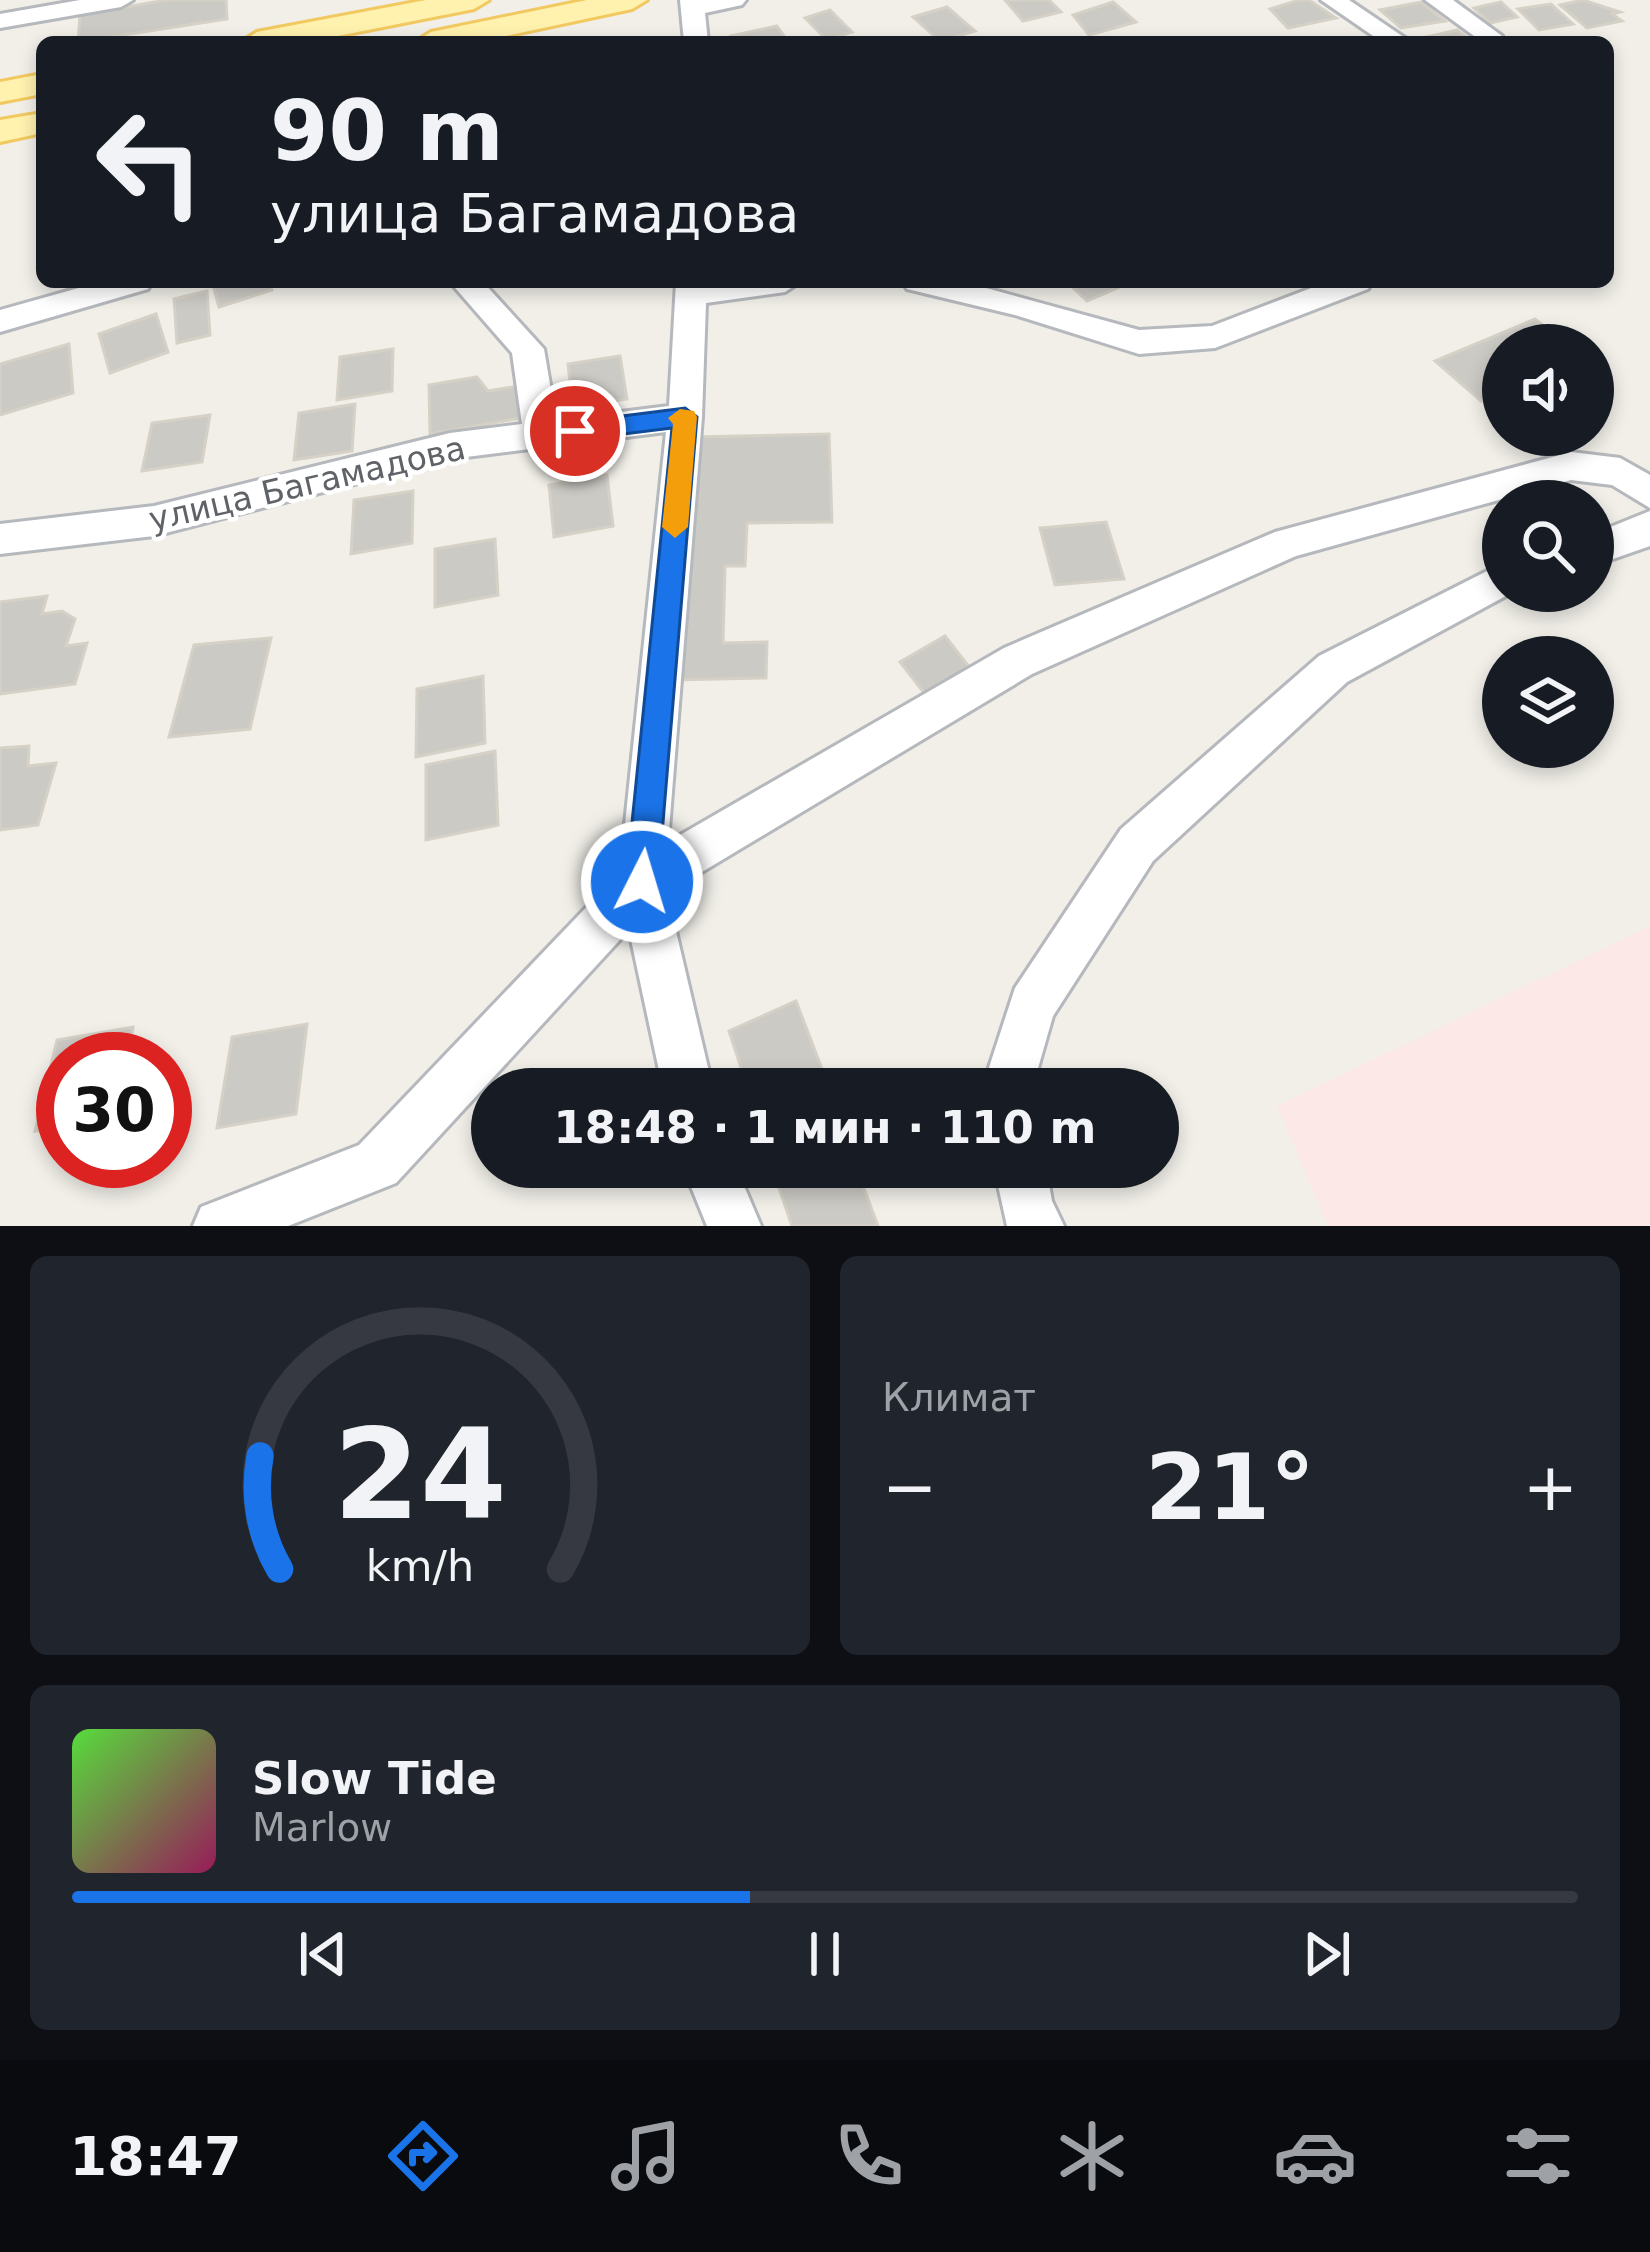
<!DOCTYPE html>
<html lang="ru">
<head>
<meta charset="utf-8">
<style>
  :root { --surface:#171b24; --page:#20242c; --text:#f1f3f6; --muted:#9ea1a6; --line:#363941; --accent:#1a73e8 }
  body { margin:0; font-family:"DejaVu Sans",sans-serif; background:var(--page); color:var(--text); height:100vh; display:flex; flex-direction:column; font-size:45px; white-space:nowrap }
  * { box-sizing:border-box; margin:0 }
  p { font-size:39px; color:var(--muted) }
  .icon { flex:none; width:66px; height:66px; fill:none; stroke:currentColor; stroke-width:2; stroke-linecap:round; stroke-linejoin:round }
  .map { position:relative; height:1226px; overflow:hidden }
  .side { display:flex; flex-direction:column; gap:30px; padding:30px; background:#0d0f14; flex:1 }
  .side>* { flex:none }
  .guide { position:absolute; left:36px; top:36px; width:1578px; height:252px; border-radius:18px; box-shadow:0 6px 18px #0003; background:#171b24; color:var(--text); overflow:hidden }
  .fabs { position:absolute; left:1482px; top:324px; display:grid; gap:24px }
  .fabs a { display:grid; place-items:center; width:132px; height:132px; border-radius:50%; background:var(--surface); box-shadow:0 6px 18px #0003; font-size:60px }
  .speed { position:absolute; left:36px; top:1032px; display:flex; gap:24px; font-size:60px; font-weight:700; text-align:center }
  .speed>* { display:grid; place-content:center; width:156px; height:156px; border-radius:50%; background:var(--surface); box-shadow:0 6px 18px #0003; line-height:1 }
  .speed .limit { border:18px solid #d22; background:#fff; color:#111 }
  .pin { position:absolute; display:grid; place-items:center; width:102px; height:102px; color:#fff; margin:-51px; border:6px solid #fff; border-radius:50%; box-shadow:0 3px 12px #0007 }
  .me { position:absolute; width:132px; margin:-66px; rotate:5deg; stroke-linejoin:round; filter:drop-shadow(0 0 9px #0008) }
  .turn { display:flex; align-items:center; gap:42px; height:252px; padding:0 36px; font-size:54px }
  .turn .icon { width:156px; height:156px; stroke-width:2.5 }
  .turn b { display:block; font-size:84px; line-height:102px }
  .big { font-size:90px; font-weight:700; line-height:1.1 }
  .side .card { flex:1; display:flex; flex-direction:column; justify-content:center; gap:18px; min-width:0; padding:0 42px; border-radius:18px; background:var(--page) }
  .side .dial { align-items:center; gap:0 }
  .dial svg { height:312px; overflow:visible; fill:none; stroke:var(--line); stroke-width:7; stroke-linecap:round; text-anchor:middle }
  .dial text { fill:var(--text); stroke:none }
  .song { display:flex; align-items:center; gap:36px }
  .cover { width:144px; height:144px; border-radius:18px; background:linear-gradient(135deg,hsl(110 70% 55%),hsl(330 70% 35%)) }
  .played { height:12px; border-radius:6px; background:linear-gradient(90deg,var(--accent) 45%,var(--line) 45%) }
  .keys { display:flex; justify-content:space-around; direction:ltr }
  .heat { display:flex; justify-content:space-between; align-items:center; font-size:66px; direction:ltr }
  .side .tiles { flex:1; display:grid; gap:30px; grid-template-columns:1fr 1fr }
  .card:last-child { grid-column:span 2 }
  .trip { position:absolute; left:471px; top:1068px; width:708px; height:120px; border-radius:60px; background:var(--surface); box-shadow:0 6px 18px #0003; font-weight:700; line-height:120px; text-align:center }
  .tab-bar { display:flex; height:192px; justify-content:space-around; align-items:center; background:#090b0e; color:var(--muted) }
  .tab-bar .icon { width:84px; height:84px }
  .tab-bar .active { color:var(--accent) }
  .tab-bar b { font-size:54px; color:var(--text) }
  .map>svg:first-child { display:block }
  .medical { fill:#fce8e6 }
  .building { fill:#cccac5; stroke:#d6d1c6; stroke-width:3 }
  .lines { fill:none; stroke-linecap:round; stroke-linejoin:round }
  .minor-casing { stroke:#b5b8bc; stroke-width:6 }
  .major-casing { stroke:#f2c960; stroke-width:6 }
  .minor { fill:#fff; fill-rule:evenodd }
  .major { fill:#fff2af; fill-rule:evenodd }
  .route { fill:#1a73e8; stroke:#114b97; stroke-width:3 }
  .slow { fill:#f59e0b }
  .labels { text-anchor:middle; stroke-width:9; stroke-linejoin:round; paint-order:stroke }
  .street-label { font-size:33px; fill:#5f6368; stroke:#fff }
</style>
</head>
<body>
<div class="map">
<svg width="1650" height="1226" viewBox="0 0 1650 1226">
  <rect width="100%" height="100%" fill="#f1efe8"/>
  <path class="medical" d="M1650,926v300h-322l-51,-120z"/>
  <g class="building">
    <path d="M166,0h60l1,19 -149,23 2,-27z"/>
    <path d="M1005,0h44l12,12 -38,9z"/>
    <path d="M1299,0h10l27,18 -48,10 -18,-19z"/>
    <path d="M1583,0l37,12 -8,2 10,7 -35,7 -27,-23z"/>
    <path d="M1113,2l23,20 -47,13 -16,-20z"/>
    <path d="M1421,2l24,19 -44,7 -21,-18z"/>
    <path d="M1501,2l16,15 -27,6 -16,-15z"/>
    <path d="M1551,4l22,20 -34,6 -21,-21z"/>
    <path d="M947,7l28,24 -35,10 -27,-24z"/>
    <path d="M830,10l22,22 -25,8 -22,-22z"/>
    <path d="M777,26l11,16h-53l-4,-6z"/>
    <path d="M1457,30l16,12 -64,-1z"/>
    <path d="M212,282h57l3,8 -53,17z"/>
    <path d="M1067,282h51l4,4 -35,15z"/>
    <path d="M207,291l3,44 -33,8 -3,-44z"/>
    <path d="M156,314l12,38 -58,21 -11,-39z"/>
    <path d="M1535,319l33,26h-65v46l-22,10 -46,-40z"/>
    <path d="M69,344l4,49 -73,22v-51z"/>
    <path d="M393,349l-1,42 -55,9 3,-43z"/>
    <path d="M620,356l7,43 -54,8 -5,-43z"/>
    <path d="M477,377l11,14 36,-6 3,32 -97,17 -1,-49z"/>
    <path d="M355,404l-3,47 -58,9 5,-47z"/>
    <path d="M210,415l-8,47 -60,9 10,-48z"/>
    <path d="M829,434l3,88 -85,1 -2,43h-20l-2,77 44,-1 -1,36 -92,2 17,-243z"/>
    <path d="M607,475l6,51 -59,11 -5,-52z"/>
    <path d="M413,491l-1,52 -61,11 3,-54z"/>
    <path d="M1106,522l18,57 -69,6 -15,-57z"/>
    <path d="M495,539l3,56 -63,12v-58z"/>
    <path d="M47,596l-5,18 20,-3 13,8 -9,27 21,-3 -12,41 -75,10v-92z"/>
    <path d="M945,636l25,32 -45,26 -25,-32z"/>
    <path d="M271,638l-21,91 -81,8 25,-92z"/>
    <path d="M483,676l2,67 -69,14 1,-68z"/>
    <path d="M29,746l-1,20 28,-3 -18,62 -38,5v-82z"/>
    <path d="M495,751l3,74 -72,15v-75z"/>
    <path d="M796,1001l31,81 -15,7h-64l-19,-58z"/>
    <path d="M307,1024l-11,90 -79,14 15,-91z"/>
    <path d="M133,1027l-6,32h-64v67l-28,5 22,-91z"/>
    <path d="M808,1167h48l22,59h-86l-15,-44z"/>
  </g>
  <g class="lines">
    <defs>
      <g id="minor">
        <path d="M80,0h53l-12,7 -121,21v-14z"/>
        <path d="M680,0h66l-4,5 -37,8 3,29h-24z"/>
        <path d="M1321,0h28l62,42h-29z"/>
        <path d="M1425,0h28l49,36 -3,5h-18z"/>
        <path d="M100,282h52l-4,7 -148,43v-22z"/>
        <path d="M450,282h33l61,67 12,71 113,-14 7,-124h124l-15,10 -79,11 -4,114 -34,425 336,-194 271,-116 296,-80 49,6 30,17v33l-38,-23 -41,-5 -275,76 -264,118 -365,219 46,196h-50l-34,-159 -233,253 -108,43h-95l8,-19 158,-62 261,-273 46,-440 -216,27 -296,77 -154,18v-30l154,-18 296,-73 72,-9 -10,-71z"/>
        <path d="M903,282h61l175,48 73,-4 115,-44h45l-4,7 -153,59 -76,6 -124,-39 -108,-26z"/>
        <path d="M1650,511v35l-57,20v-32z"/>
        <path d="M1503,563v28h12l-168,91 -194,179 -100,155 -21,73h-50l33,-101 106,-159 198,-173z"/>
        <path d="M683,1167h53l25,59h-54z"/>
        <path d="M994,1167h52l6,34 12,25h-57z"/>
      </g>
      <g id="major">
        <path d="M426,0h63l-15,9 -167,33h-66l16,-10z"/>
        <path d="M587,0h60l-15,9 -155,33h-62l16,-10z"/>
        <path d="M42,74v20l-42,8v-20z"/>
        <path d="M42,113v20l-42,9v-22z"/>
      </g>
    </defs>
    <use href="#minor" class="minor-casing"/>
    <use href="#major" class="major-casing"/>
    <use href="#minor" class="minor"/>
    <use href="#major" class="major"/>
  </g>
  <path class="route" d="M685,408l12,9 -39,465 -5,11 -11,5 -11,-5 -5,-11 46,-454 -97,12 -12,-9 12,-9z"/>
  <path class="slow" d="M680,409l14,2 3,6 -9,110 -13,11 -13,-11 11,-103 -5,-6z"/>
  <g class="labels">
    <g class="street-label">
      <text transform="translate(307 483) rotate(-13)" y="12">улица Багамадова</text>
    </g>
  </g>
</svg>
<div class="fabs">
<a><svg class="icon" aria-label="sound" viewBox="0 0 24 24"><path d="M4 9h4l5-4v14l-5-4H4zM17 9q2 3 0 6"/></svg></a>
<a><svg class="icon" aria-label="search" viewBox="0 0 24 24"><circle cx="10" cy="10" r="6"/><path d="M15 15l6 6"/></svg></a>
<a><svg class="icon" aria-label="layers" viewBox="0 0 24 24"><path d="M12 4l9 5-9 5-9-5zM3 14l9 5 9-5"/></svg></a>
</div>
<div class="speed"><div class="limit">30</div></div>
<div class="pin" style="left:575px;top:431px;background:#d93025"><svg class="icon" aria-label="arrive" viewBox="0 0 24 24"><path d="M6 21V4h12l-3 4 3 4H6"/></svg></div>
<svg class="me" style="left:642px;top:882px" viewBox="-20 -20 40 40"><circle r="17" fill="#1a73e8" stroke="#fff" stroke-width="3"/><path d="M0-11L8 9 0 5-8 9z" fill="#fff"/></svg>
<div class="trip">18:48 · 1 мин · 110 m</div>
<div class="guide">
<div class="turn"><svg class="icon" aria-label="left" viewBox="0 0 24 24"><path d="M17 20v-9H6M10 6l-5 5 5 5"/></svg><div><b>90 m</b>улица Багамадова</div></div>
</div>
</div>
<section class="side">
<div class="tiles">
<div class="card dial"><svg viewBox="0 0 100 80">
<path d="M14 69A42 42 0 1 1 86 69"/>
<path d="M14 69A42 42 0 0 1 9 40" stroke="#1a73e8"/>
<text x="50" y="56" font-size="32" font-weight="700">24</text>
<text x="50" y="72" font-size="11">km/h</text>
</svg></div>
<div class="card"><p>Климат</p>
<div class="heat"><a>−</a><b class="big">21°</b><a>+</a></div>
</div>
<div class="card">
<div class="song"><i class="cover"></i><div><b>Slow Tide</b><p>Marlow</p></div></div>
<div class="played"></div>
<div class="keys"><svg class="icon" aria-label="previous" viewBox="0 0 24 24"><path d="M18 5L8 12l10 7zM5 5v14"/></svg><svg class="icon" aria-label="pause" viewBox="0 0 24 24"><path d="M8 5v14M16 5v14"/></svg><svg class="icon" aria-label="next" viewBox="0 0 24 24"><path d="M6 5l10 7-10 7zM19 5v14"/></svg></div>
</div>
</div>
</section>
<nav class="tab-bar">
<b>18:47</b>
<svg class="icon active" aria-label="directions" viewBox="0 0 24 24"><path d="M12 3l9 9-9 9-9-9zM9 14v-3h6M13 9l2 2-2 2"/></svg>
<svg class="icon" aria-label="music" viewBox="0 0 24 24"><path d="M9 18V5l10-2v13"/><circle cx="6" cy="18" r="3"/><circle cx="16" cy="16" r="3"/></svg>
<svg class="icon" aria-label="phone" viewBox="0 0 24 24"><path d="M5 4h4l2 5-3 2q2 4 5 5l2-3 5 2v4C11 20 4 13 5 4z"/></svg>
<svg class="icon" aria-label="climate" viewBox="0 0 24 24"><path d="M12 3v18M4 7l16 10M4 17L20 7"/></svg>
<svg class="icon" aria-label="car" viewBox="0 0 24 24"><path d="M5 17H2v-5l4-1 3-4h7l3 4 3 1v5h-3M9 17h6M6 11h13"/><circle cx="7" cy="17" r="2"/><circle cx="17" cy="17" r="2"/></svg>
<svg class="icon" aria-label="filters" viewBox="0 0 24 24"><path d="M4 7h16M4 17h16"/><circle cx="9" cy="7" r="2"/><circle cx="15" cy="17" r="2"/></svg>
</nav>
</body>
</html>
